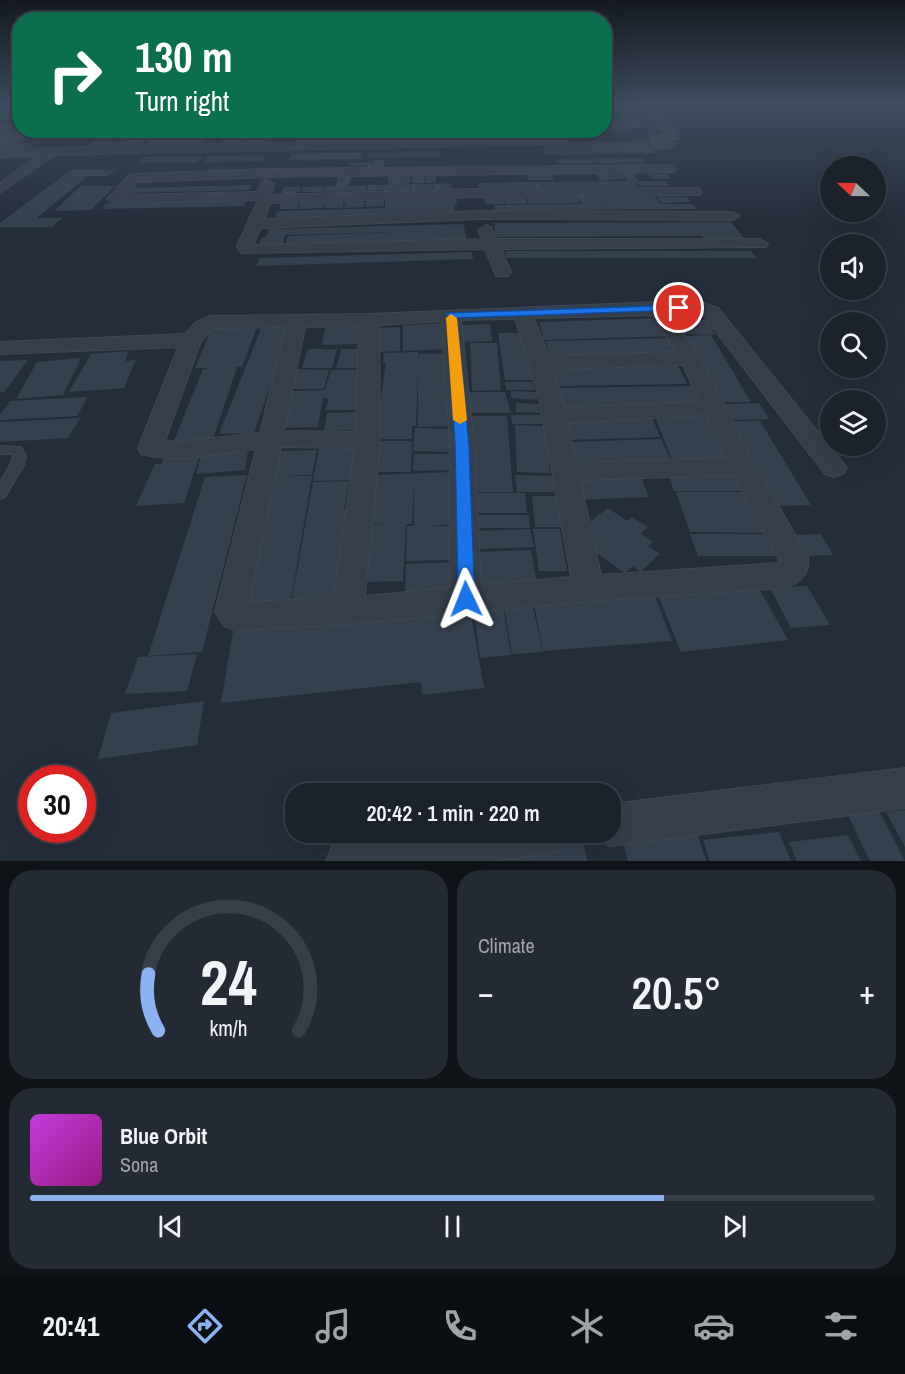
<!DOCTYPE html>
<html lang="en">
<head>
<meta charset="utf-8">
<style>
  :root { --surface:#1b222c; --page:#242a34; --text:#f1f3f6; --muted:#a0a4a9; --line:#393f48; --accent:#8cb2f2 }
  body { margin:0; font-family:"Archivo Narrow",sans-serif; background:var(--page); color:var(--text); height:100vh; display:flex; flex-direction:column; font-size:22px; white-space:nowrap }
  * { box-sizing:border-box; margin:0 }
  p { font-size:20px; color:var(--muted) }
  .icon { flex:none; width:33px; height:33px; fill:none; stroke:currentColor; stroke-width:2; stroke-linecap:round; stroke-linejoin:round }
  .map { position:relative; height:861px; overflow:hidden }
  .details { display:flex; flex-direction:column; gap:9px; padding:9px; background:#0f1318; flex:1 }
  .details>* { flex:none }
  .banner { position:absolute; left:12px; top:12px; width:600px; height:126px; border-radius:24px; box-shadow:0 6px 24px #0002,0 0 0 2px var(--line); background:#0b6e4f; color:#fff; overflow:hidden }
  .needle { width:39px; rotate:292deg }
  .buttons { position:absolute; left:820px; top:156px; display:grid; gap:12px }
  .buttons a { display:grid; place-items:center; width:66px; height:66px; border-radius:50%; background:var(--surface); box-shadow:0 6px 24px #0002,0 0 0 2px var(--line); font-size:30px }
  .speed { position:absolute; left:18px; top:765px; display:flex; gap:12px; font-size:30px; font-weight:700; text-align:center }
  .speed>* { display:grid; place-content:center; width:78px; height:78px; border-radius:50%; background:var(--surface); box-shadow:0 6px 24px #0002,0 0 0 2px var(--line); line-height:1 }
  .speed .limit { border:9px solid #d22; background:#fff; color:#111 }
  .pin { position:absolute; display:grid; place-items:center; width:51px; height:51px; color:#fff; margin:-26px; border:3px solid #fff; border-radius:50%; box-shadow:0 2px 6px #0007 }
  .me { position:absolute; width:66px; margin:-33px; rotate:358deg; stroke-linejoin:round; filter:drop-shadow(0 0 4px #0008) }
  .turn { display:flex; align-items:center; gap:21px; height:126px; padding:0 24px; font-size:27px }
  .turn .icon { width:78px; height:78px; stroke-width:2.5 }
  .turn b { display:block; font-size:42px; line-height:51px }
  .big { font-size:45px; font-weight:600; line-height:1.1 }
  .details .widget { flex:1; display:flex; flex-direction:column; justify-content:center; gap:9px; min-width:0; padding:0 21px; border-radius:24px; background:var(--page) }
  .details .dial { align-items:center; gap:0 }
  .dial svg { height:156px; overflow:visible; fill:none; stroke:var(--line); stroke-width:7; stroke-linecap:round; text-anchor:middle }
  .dial text { fill:var(--text); stroke:none }
  .song { display:flex; align-items:center; gap:18px }
  .cover { width:72px; height:72px; border-radius:9px; background:linear-gradient(135deg,hsl(290 70% 55%),hsl(310 70% 35%)) }
  .played { height:6px; border-radius:3px; background:linear-gradient(90deg,var(--accent) 75%,var(--line) 75%) }
  .keys { display:flex; justify-content:space-around; direction:ltr }
  .heat { display:flex; justify-content:space-between; align-items:center; font-size:33px; direction:ltr }
  .details .tiles { flex:1; display:grid; gap:9px; grid-template-columns:1fr 1fr }
  .widget:last-child { grid-column:span 2 }
  .trip { position:absolute; left:285px; top:783px; width:336px; height:60px; border-radius:24px; background:var(--surface); box-shadow:0 6px 24px #0002,0 0 0 2px var(--line); font-weight:600; line-height:60px; text-align:center }
  .tab-bar { display:flex; height:96px; justify-content:space-around; align-items:center; background:#0b0e12; color:var(--muted) }
  .tab-bar .icon { width:42px; height:42px }
  .tab-bar .current { color:var(--accent) }
  .tab-bar b { font-size:27px; color:var(--text) }
  .map>svg:first-child { display:block }
  .building { fill:#364150 }
  .lines { fill:none; stroke-linecap:round; stroke-linejoin:round }
  .lane-casing { stroke:#404853; stroke-width:2 }
  .street-casing { stroke:#404853; stroke-width:2 }
  .lane { fill:#373f4b; fill-rule:evenodd }
  .street { fill:#373f4b; fill-rule:evenodd }
  .route { fill:#1a73e8; stroke:#114b97; stroke-width:1.5 }
  .slow { fill:#f59e0b }
</style>
</head>
<body>
<div class="map">
<svg width="905" height="861" viewBox="0 0 905 861">
  <rect width="100%" height="100%" fill="#242d3a"/>
  <g class="building">
    <path d="M20,122v5l-20,4v-7l2,-1z"/>
    <path d="M245,130l-3,6 -92,2 5,-6z"/>
    <path d="M250,130h24l-3,5 -24,1z"/>
    <path d="M345,130h17l-2,10 -63,1 2,-6h45z"/>
    <path d="M366,130h29v4l-30,1z"/>
    <path d="M138,133l-5,6 -36,1 6,-6z"/>
    <path d="M27,136l-11,7h19l-7,5 -28,1v-12z"/>
    <path d="M250,137h20l-4,6h-20z"/>
    <path d="M222,138h23l-2,5h-24z"/>
    <path d="M205,139l-4,6 -59,2 7,-7z"/>
    <path d="M144,140l-5,7h-27l7,-6z"/>
    <path d="M93,141h23l-6,5h-23z"/>
    <path d="M651,147l5,6 -110,2 -3,-7z"/>
    <path d="M439,151l1,6 -72,1 1,-5z"/>
    <path d="M362,152l-1,7 -73,1 3,-6z"/>
    <path d="M266,155l-3,6 -59,1 4,-6z"/>
    <path d="M202,156l-5,7h-60l7,-6z"/>
    <path d="M594,158h24l3,5h-24z"/>
    <path d="M619,158h23l3,4h-24z"/>
    <path d="M557,159h36l2,4h-36z"/>
    <path d="M374,160h10v9h-20l1,-3h-15v-3l22,-1 1,4z"/>
    <path d="M71,170h45l-8,6h-20l-51,42h25l-10,9h-52v-4z"/>
    <path d="M622,172h10l7,9h27l4,5h-30l-6,-6 4,7h-94l-2,-5 86,-1z"/>
    <path d="M539,173h12l3,7h-26l-1,-5h13z"/>
    <path d="M596,173l27,2 2,3 -25,3z"/>
    <path d="M412,174h11l1,9h-12z"/>
    <path d="M424,174h11l1,9h-11z"/>
    <path d="M648,174h19l4,5h-19z"/>
    <path d="M388,175l22,1v7l-11,2 11,-1v6l-43,1 1,-6h20z"/>
    <path d="M338,176h13l-2,10 17,-1v6l-43,1 2,-6h11z"/>
    <path d="M518,182h23l2,5 -64,1 -1,-5z"/>
    <path d="M451,183l1,6h-18l-1,-5z"/>
    <path d="M411,184h21v5l-21,1z"/>
    <path d="M252,185l-3,5 -120,3 4,-5z"/>
    <path d="M81,186h34l-24,24 -37,1z"/>
    <path d="M324,186l-2,6h-21l2,-5z"/>
    <path d="M284,187h17l-1,5h-4l-1,3h-14z"/>
    <path d="M577,197l2,6 -50,1 -2,-6z"/>
    <path d="M578,197h24l3,7 -2,-7h52l5,7h33l4,5 -145,1 1,4h-28l-1,-4h-29l-1,-5 87,-1z"/>
    <path d="M657,197h29l5,5 -30,1z"/>
    <path d="M373,198h11v8l-19,1 1,-6h7z"/>
    <path d="M385,198l71,1 1,6h-3l1,6 -130,5v3l-34,1 1,-3h-17l2,-6 108,-3z"/>
    <path d="M484,198h19l1,6h-19z"/>
    <path d="M504,198h22l1,6h-22z"/>
    <path d="M246,200l-2,6 -142,3 5,-6z"/>
    <path d="M325,200l-2,8 -25,1 2,-6h4v-2z"/>
    <path d="M364,201v6l-20,1 1,-6z"/>
    <path d="M326,202h17v6h-19z"/>
    <path d="M281,203h18l-2,6h-18z"/>
    <path d="M731,222l15,18h-41l-3,-4 -206,1 -2,-14z"/>
    <path d="M463,224l4,15 -182,5 3,-8 110,-4 -113,3 -3,12 -24,1 4,-11h4l3,-8z"/>
    <path d="M505,251h246l6,7h-251z"/>
    <path d="M472,252l1,7 -217,7 3,-8z"/>
    <path d="M661,318l10,18 -127,4 -5,-18z"/>
    <path d="M670,320h37l8,15 -38,-1z"/>
    <path d="M449,323l2,26 -48,2v-26z"/>
    <path d="M490,324l2,17 -29,1 -2,-17z"/>
    <path d="M262,326h29l-37,107 -35,1z"/>
    <path d="M257,327l-15,40h-5l-25,75 -39,1 30,-74 10,-1h-18l17,-40z"/>
    <path d="M362,327l-1,17 -39,1 3,-17z"/>
    <path d="M400,327v24l-23,1 1,-24z"/>
    <path d="M498,333h26l15,47h-34z"/>
    <path d="M711,335l40,67h-32l-36,-66z"/>
    <path d="M672,338l9,15 -131,3 -4,-15z"/>
    <path d="M470,343h27l4,47 -29,1z"/>
    <path d="M308,349h29l-5,19h-30z"/>
    <path d="M341,349h24l-4,19h-25z"/>
    <path d="M129,351l-4,10 11,-1 -12,28 -55,4 22,-38z"/>
    <path d="M419,352l-1,10 2,-8 32,-1 3,73 -37,1v-56l-2,55h-4v13h-32v-35l6,-41h-3l1,-10z"/>
    <path d="M81,358l-18,37 -47,4 21,-37z"/>
    <path d="M28,360l-24,32h-4v-31z"/>
    <path d="M678,366l9,18 -132,2 -5,-17z"/>
    <path d="M295,369l34,1 -5,19h-35z"/>
    <path d="M331,370h33l-8,40h-31l4,-12h-6l-5,29 -40,1 12,-37 35,-1z"/>
    <path d="M505,382h28l2,8h-29z"/>
    <path d="M696,386l11,21 -148,2 -5,-21z"/>
    <path d="M511,391l26,1v8l-26,-2z"/>
    <path d="M469,392h36l6,21h-41z"/>
    <path d="M88,397l-11,19 -77,4v-5l10,-14z"/>
    <path d="M516,403l23,1 1,9 -24,-1z"/>
    <path d="M759,403l10,16 -40,1 -9,-16z"/>
    <path d="M359,412l-3,18 -32,1 3,-18z"/>
    <path d="M511,415h30l2,9h-31z"/>
    <path d="M651,415l9,22 -91,3 -6,-22z"/>
    <path d="M472,416h35l6,76h-40z"/>
    <path d="M655,416h52l23,46 -57,1z"/>
    <path d="M80,418l-12,20 -68,4v-20z"/>
    <path d="M729,421h31l51,84 -36,1z"/>
    <path d="M515,425l30,1 5,47 -33,-1z"/>
    <path d="M415,428l37,1 -1,23 -38,-1z"/>
    <path d="M661,439l11,24 -100,3 -6,-24z"/>
    <path d="M380,441h32l-1,31h-35z"/>
    <path d="M357,448l-1,32 -43,1 6,-32z"/>
    <path d="M317,450l-5,25 -32,1h32l-21,124 -45,2 32,-151z"/>
    <path d="M201,451l-17,52 -48,3 19,-42h6l4,-11z"/>
    <path d="M248,451l-3,19 -49,4 5,-19z"/>
    <path d="M414,454h36l1,16 -38,1z"/>
    <path d="M451,472l2,52 -27,2h27l2,34 -49,1 1,-35h7v-45l-2,43h-6l-3,57 -39,1 6,-57h17l-16,-1 6,-49z"/>
    <path d="M668,473h71l8,18h-73z"/>
    <path d="M247,475l-45,177 -54,4 57,-179z"/>
    <path d="M515,475l39,1 2,16h-39z"/>
    <path d="M640,475l9,22 -74,3 -6,-22z"/>
    <path d="M349,481l-5,29 3,-1 -9,93 -47,2 22,-122z"/>
    <path d="M676,492h73l19,41 -78,-1z"/>
    <path d="M471,493h54l2,20h-55z"/>
    <path d="M532,496h25l5,31h-27z"/>
    <path d="M608,508l19,13 5,-4 16,10 -7,7 12,8 -5,4 12,8 -20,18 -7,-6 -8,7 -44,-31 -1,-13z"/>
    <path d="M473,515h56l1,13h-56z"/>
    <path d="M530,529l4,18 -58,2 -2,-18z"/>
    <path d="M533,529h27l7,42h-28z"/>
    <path d="M690,534h79l10,22h-81z"/>
    <path d="M821,534l12,21 -29,1 -11,-21z"/>
    <path d="M531,550l6,35 -57,2 -3,-35z"/>
    <path d="M453,562l2,30 -50,1 1,-29z"/>
    <path d="M757,585l31,55 -107,12 -23,-57z"/>
    <path d="M807,586l23,39 -39,3 -21,-40z"/>
    <path d="M653,591l19,50 -129,10 -10,-52z"/>
    <path d="M531,599l12,53 -31,2 -9,-53z"/>
    <path d="M502,601l9,54 -31,3 -7,-54z"/>
    <path d="M470,607l14,81 -62,7 -1,-13 -200,21 12,-72z"/>
    <path d="M197,654l-10,37 -62,3 13,-37z"/>
    <path d="M204,701l-7,44 -99,14 13,-46z"/>
    <path d="M874,801l31,60h-35l-28,-58z"/>
    <path d="M905,810v37l-19,-35z"/>
    <path d="M694,823l12,38h-78l-8,-32z"/>
    <path d="M779,832l12,29h-81l-7,-21z"/>
    <path d="M848,835l13,26h-64l-8,-19z"/>
    <path d="M583,840l4,21h-111l-1,-13z"/>
  </g>
  <g class="lines">
    <defs>
      <path id="lane" d="M0,446l21,1 5,9 -2,9 -19,32 -5,2c0,-5 0,-12 0,-16 4,-11 13,-17 13,-29h-13z"/>
      <g id="street">
        <path d="M616,104h10l15,21 -1,2 -36,2v-6l25,-1z"/>
        <path d="M642,104h10l26,31v4l-27,1v-4l15,-2z"/>
        <rect x="0" y="111" width="20" height="6"/>
        <path d="M147,130l-5,3 -142,4v-6z"/>
        <path d="M559,130h11l4,7 -17,6 112,-1 6,3 -6,3 -122,1 -2,-2 6,-3 -497,11 -54,38v-10l38,-27 -38,1v-8l557,-12 5,-2z"/>
        <path d="M670,165l6,4 -2,3 -404,5 -132,5 -12,13 132,-3 4,-11 5,-1 7,4 -3,11 201,-6 223,-1 5,1 2,3 -2,3 -228,2 -201,6 -7,16 216,-8 253,1 7,4 -7,4 -253,-1 -219,9 -8,17 229,-6 -4,-9 8,-5 5,2 6,12h263l8,5 -2,3 -265,2 10,23 -3,4h-12l-11,-27 -244,4 -4,-7 21,-46 -144,3 -7,-4 22,-24 5,-1 136,-5z"/>
        <path d="M658,302h43l17,6 129,160 -4,6 -9,3 -9,-3 -121,-158 -5,-2h-27l28,44 55,108 53,91c2,18 -8,26 -25,31l-195,13 -240,23 -113,6 -11,-4 -9,-14 41,-163c-37,4 -78,15 -115,5l-3,-6 40,-101 -178,7v-12l185,-8 11,-12 14,-6 159,-2zM653,315l23,37 -127,4 -15,-38zM515,319l23,74 33,184 -90,8 -7,-140 -13,-125zM442,321l8,124v143l-85,8 15,-156 -1,-115zM359,326l-3,106 -72,-1 21,-104zM286,327l-26,106 -83,9 -12,-1 36,-100 13,-13zM683,365l17,37 -136,6 -11,-39zM706,415l20,43 -150,5 -9,-40zM281,447l74,1 -21,150 -85,4zM734,475l44,82 1,6 -178,12 -21,-95z"/>
        <path d="M905,768v40l-295,38 -15,-6 -3,-8h18v-28z"/>
        <path d="M398,832h174l-6,15 -15,6 -57,8h-168l6,-15 15,-6z"/>
      </g>
    </defs>
    <use href="#lane" class="lane-casing"/>
    <use href="#street" class="street-casing"/>
    <use href="#lane" class="lane"/>
    <use href="#street" class="street"/>
  </g>
  <linearGradient id="sky" x2="0" y2="1"><stop stop-color="#141920"/><stop offset="0.46" stop-color="#3f4c60"/><stop offset="1" stop-color="#3f4c60" stop-opacity="0"/></linearGradient>
  <rect width="905" height="225" fill="url(#sky)"/>
  <path class="route" d="M679,305l6,3 -2,2 -226,8 12,127 6,154 -2,5 -7,2 -6,-2 -2,-5 -3,-154 -8,-132z"/>
  <path class="slow" d="M451,314l6,4 10,102 -7,4 -7,-4 -7,-102z"/>
</svg>
<div class="buttons">
<a><svg class="needle" viewBox="-14 -14 28 28"><path d="M0-13l5 13h-10z" fill="#e53935"/><path d="M0 13l5-13h-10z" fill="#a0a4a9"/></svg></a>
<a><svg class="icon" aria-label="sound" viewBox="0 0 24 24"><path d="M4 9h4l5-4v14l-5-4H4zM17 9q2 3 0 6"/></svg></a>
<a><svg class="icon" aria-label="search" viewBox="0 0 24 24"><circle cx="10" cy="10" r="6"/><path d="M15 15l6 6"/></svg></a>
<a><svg class="icon" aria-label="layers" viewBox="0 0 24 24"><path d="M12 4l9 5-9 5-9-5zM3 14l9 5 9-5"/></svg></a>
</div>
<div class="speed"><div class="limit">30</div></div>
<div class="pin" style="left:679px;top:308px;background:#d93025"><svg class="icon" aria-label="arrive" viewBox="0 0 24 24"><path d="M6 21V4h12l-3 4 3 4H6"/></svg></div>
<svg class="me" style="left:466px;top:599px" viewBox="-20 -20 40 40"><path d="M0-17L14 15 0 8-14 15z" fill="#1a73e8" stroke="#fff" stroke-width="4"/></svg>
<div class="trip">20:42 · 1 min · 220 m</div>
<div class="banner">
<div class="turn"><svg class="icon" aria-label="right" viewBox="0 0 24 24"><path d="M7 20v-9h11M14 6l5 5-5 5"/></svg><div><b>130 m</b>Turn right</div></div>
</div>
</div>
<section class="details">
<div class="tiles">
<div class="widget dial"><svg viewBox="0 0 100 80">
<path d="M14 69A42 42 0 1 1 86 69"/>
<path d="M14 69A42 42 0 0 1 9 40" stroke="#8cb2f2"/>
<text x="50" y="56" font-size="32" font-weight="700">24</text>
<text x="50" y="72" font-size="11">km/h</text>
</svg></div>
<div class="widget"><p>Climate</p>
<div class="heat"><a>−</a><b class="big">20.5°</b><a>+</a></div>
</div>
<div class="widget">
<div class="song"><i class="cover"></i><div><b>Blue Orbit</b><p>Sona</p></div></div>
<div class="played"></div>
<div class="keys"><svg class="icon" aria-label="previous" viewBox="0 0 24 24"><path d="M18 5L8 12l10 7zM5 5v14"/></svg><svg class="icon" aria-label="pause" viewBox="0 0 24 24"><path d="M8 5v14M16 5v14"/></svg><svg class="icon" aria-label="next" viewBox="0 0 24 24"><path d="M6 5l10 7-10 7zM19 5v14"/></svg></div>
</div>
</div>
</section>
<nav class="tab-bar">
<b>20:41</b>
<svg class="icon current" aria-label="directions" viewBox="0 0 24 24"><path d="M12 3l9 9-9 9-9-9zM9 14v-3h6M13 9l2 2-2 2"/></svg>
<svg class="icon" aria-label="music" viewBox="0 0 24 24"><path d="M9 18V5l10-2v13"/><circle cx="6" cy="18" r="3"/><circle cx="16" cy="16" r="3"/></svg>
<svg class="icon" aria-label="phone" viewBox="0 0 24 24"><path d="M5 4h4l2 5-3 2q2 4 5 5l2-3 5 2v4C11 20 4 13 5 4z"/></svg>
<svg class="icon" aria-label="climate" viewBox="0 0 24 24"><path d="M12 3v18M4 7l16 10M4 17L20 7"/></svg>
<svg class="icon" aria-label="car" viewBox="0 0 24 24"><path d="M5 17H2v-5l4-1 3-4h7l3 4 3 1v5h-3M9 17h6M6 11h13"/><circle cx="7" cy="17" r="2"/><circle cx="17" cy="17" r="2"/></svg>
<svg class="icon" aria-label="filters" viewBox="0 0 24 24"><path d="M4 7h16M4 17h16"/><circle cx="9" cy="7" r="2"/><circle cx="15" cy="17" r="2"/></svg>
</nav>
</body>
</html>
